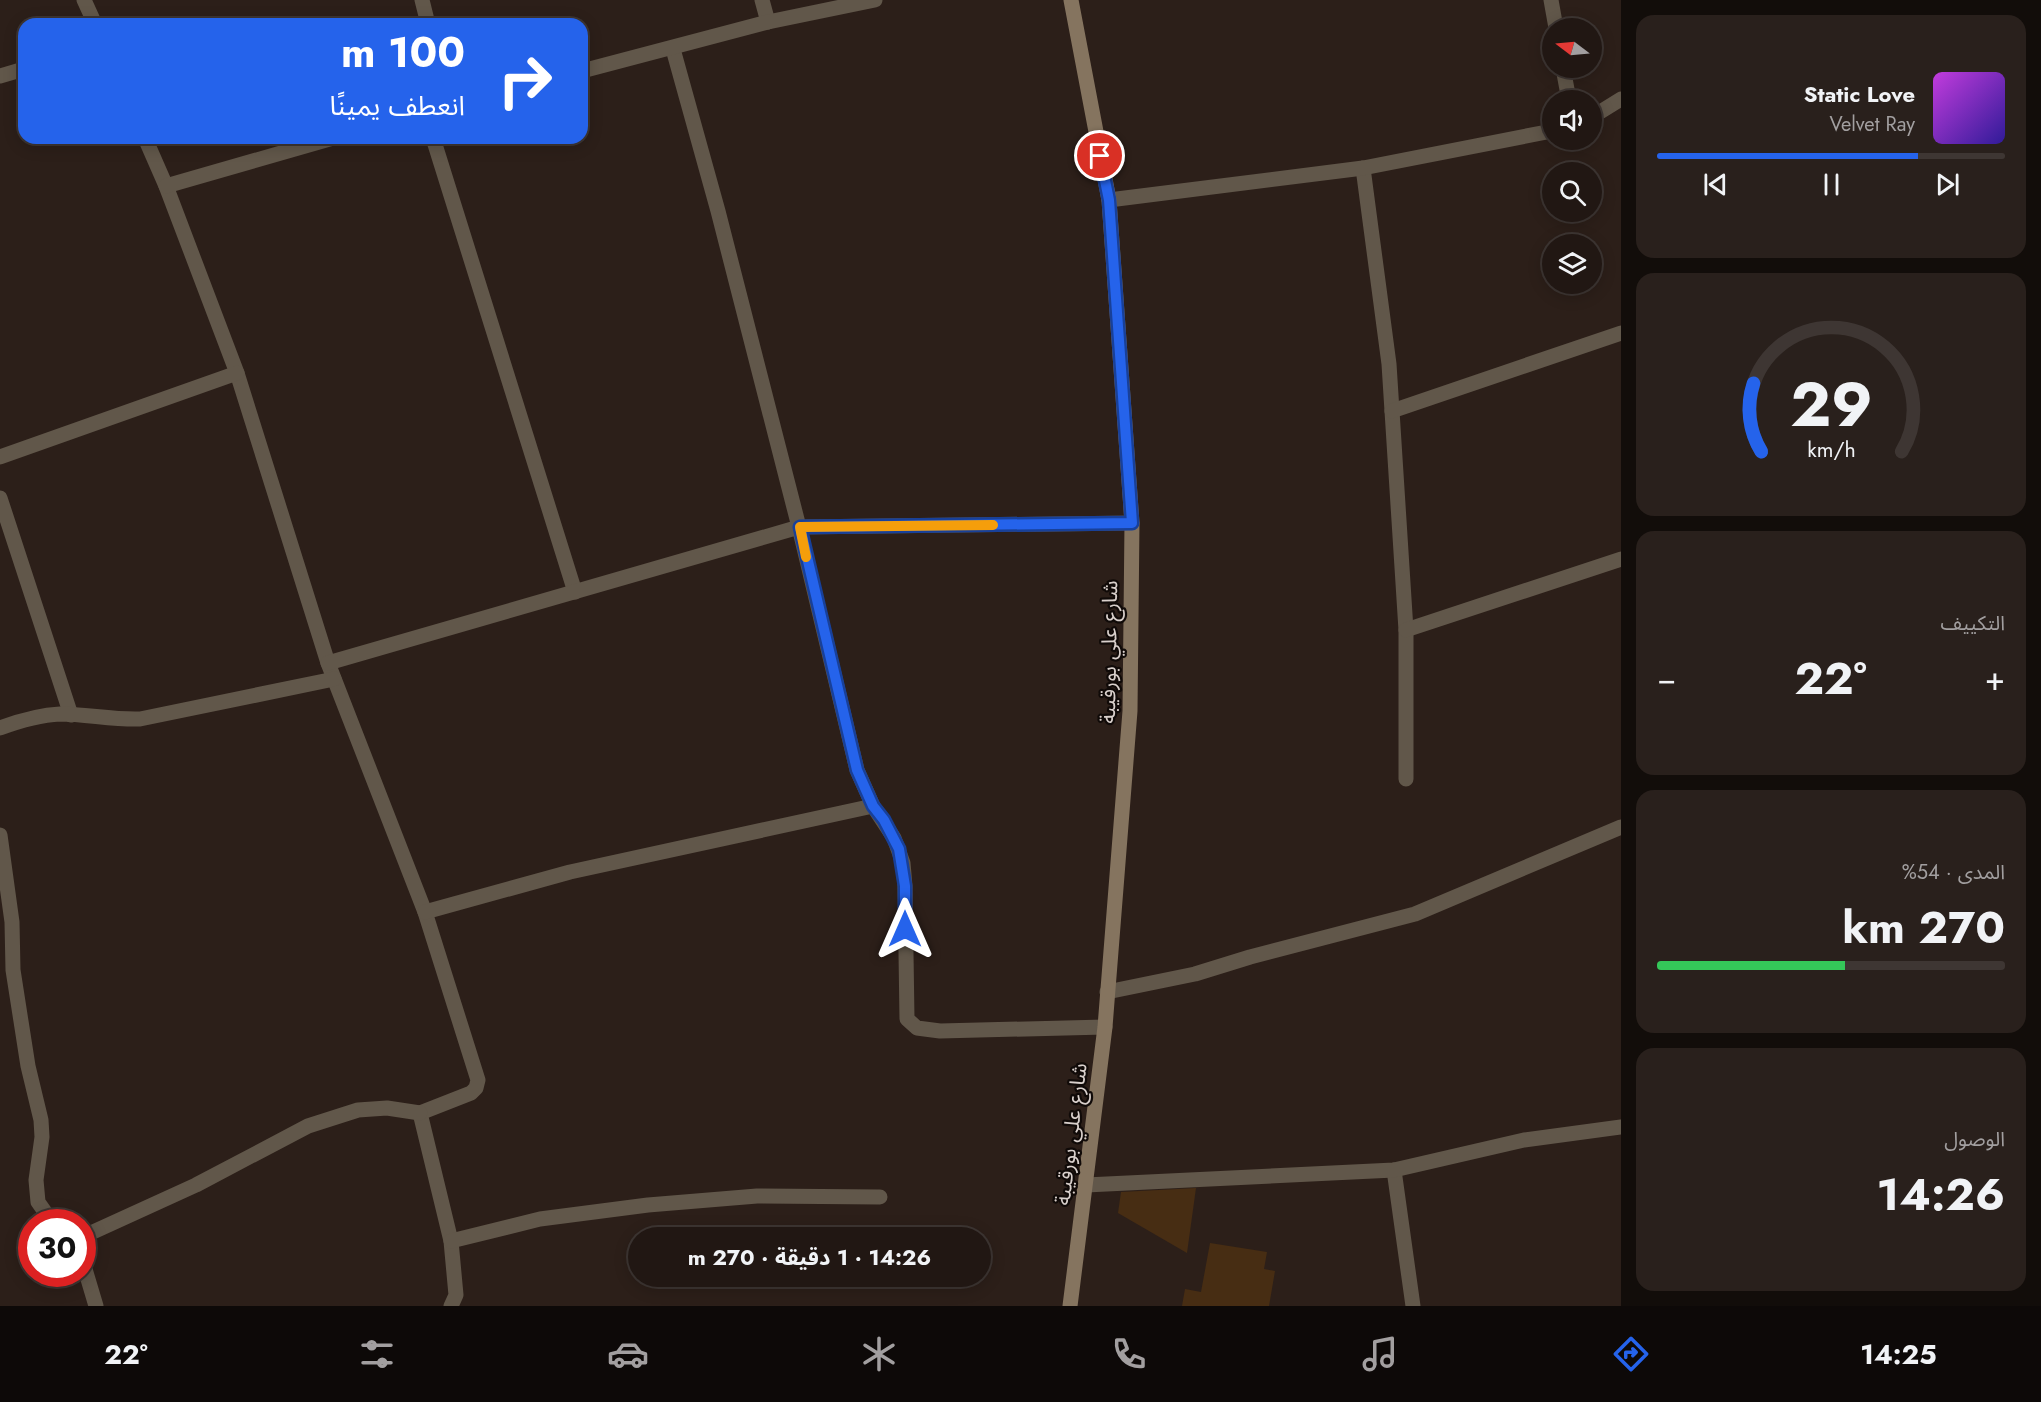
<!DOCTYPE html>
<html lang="ar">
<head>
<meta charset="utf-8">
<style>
  :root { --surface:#211713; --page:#29201c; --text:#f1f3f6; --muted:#a29fa0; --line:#3e3633; --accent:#2563eb }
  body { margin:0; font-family:Jost,"Noto Sans Arabic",sans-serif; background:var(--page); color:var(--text); direction:rtl; height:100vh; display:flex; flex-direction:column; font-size:22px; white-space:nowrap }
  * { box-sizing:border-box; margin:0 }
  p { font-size:20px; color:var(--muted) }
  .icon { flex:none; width:33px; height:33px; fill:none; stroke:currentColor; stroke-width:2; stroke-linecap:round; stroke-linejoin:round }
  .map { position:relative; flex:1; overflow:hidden; direction:ltr }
  .details { display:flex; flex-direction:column; gap:15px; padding:15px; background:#120d0a; width:420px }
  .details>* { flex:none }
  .top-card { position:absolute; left:18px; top:18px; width:570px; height:126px; border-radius:18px; box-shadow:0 3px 15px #0003,0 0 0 2px var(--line); direction:rtl; background:#2563eb; color:#fff; overflow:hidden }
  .needle { width:39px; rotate:286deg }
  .fabs { position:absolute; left:1542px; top:18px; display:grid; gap:12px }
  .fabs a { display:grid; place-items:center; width:60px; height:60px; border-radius:50%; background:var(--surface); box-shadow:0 3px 15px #0003,0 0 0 2px var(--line); font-size:30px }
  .speed { position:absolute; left:18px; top:1209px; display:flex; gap:12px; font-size:30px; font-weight:700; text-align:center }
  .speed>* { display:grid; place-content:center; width:78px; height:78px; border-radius:50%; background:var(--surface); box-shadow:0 3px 15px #0003,0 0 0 2px var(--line); line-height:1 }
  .speed .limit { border:9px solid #d22; background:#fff; color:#111 }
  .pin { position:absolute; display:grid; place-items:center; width:51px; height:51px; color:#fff; margin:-26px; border:3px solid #fff; border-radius:50%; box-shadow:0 2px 6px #0007 }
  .me { position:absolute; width:66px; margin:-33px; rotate:0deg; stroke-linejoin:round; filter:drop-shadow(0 0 4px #0008) }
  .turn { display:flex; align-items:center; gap:21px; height:126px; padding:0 24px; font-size:27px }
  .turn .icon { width:78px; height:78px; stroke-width:2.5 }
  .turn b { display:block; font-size:42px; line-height:51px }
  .big { font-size:45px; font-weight:700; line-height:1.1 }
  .details .tile { flex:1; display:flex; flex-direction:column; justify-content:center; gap:9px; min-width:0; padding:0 21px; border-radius:18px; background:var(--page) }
  .details .dial { align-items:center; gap:0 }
  .dial svg { height:156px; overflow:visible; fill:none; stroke:var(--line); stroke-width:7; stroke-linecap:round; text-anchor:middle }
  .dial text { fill:var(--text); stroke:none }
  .song { display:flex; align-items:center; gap:18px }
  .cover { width:72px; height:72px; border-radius:9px; background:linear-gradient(135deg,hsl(290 70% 55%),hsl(250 70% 35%)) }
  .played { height:6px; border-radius:3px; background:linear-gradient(90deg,var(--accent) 75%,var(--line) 75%) }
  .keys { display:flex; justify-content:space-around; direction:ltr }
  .heat { display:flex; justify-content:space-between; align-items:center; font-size:33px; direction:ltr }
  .charge { height:9px; border-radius:4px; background:linear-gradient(90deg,#34c759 54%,var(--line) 0) }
  .trip { position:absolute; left:628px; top:1227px; width:363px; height:60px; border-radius:30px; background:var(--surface); box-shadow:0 3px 15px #0003,0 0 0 2px var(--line); font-weight:700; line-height:60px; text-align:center; direction:rtl }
  .tabs { display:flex; height:96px; justify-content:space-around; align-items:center; background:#0d0908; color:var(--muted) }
  .tabs .icon { width:42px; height:42px }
  .tabs .current { color:var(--accent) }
  .tabs b { font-size:27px; color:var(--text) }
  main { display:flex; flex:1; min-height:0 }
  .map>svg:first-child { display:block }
  .building { fill:#472d13 }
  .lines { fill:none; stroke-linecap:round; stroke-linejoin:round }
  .street { stroke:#61574a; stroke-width:15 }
  .secondary { stroke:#85745f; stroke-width:15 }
  .route-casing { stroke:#184099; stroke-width:15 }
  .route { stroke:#2563eb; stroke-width:10 }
  .slow { stroke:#f59e0b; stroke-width:10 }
  .labels { text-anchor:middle; stroke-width:4.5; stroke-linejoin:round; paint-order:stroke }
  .street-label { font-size:21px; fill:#d9d0cc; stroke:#100a08 }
</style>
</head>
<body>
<main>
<section class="details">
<div class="tile">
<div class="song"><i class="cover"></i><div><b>Static Love</b><p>Velvet Ray</p></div></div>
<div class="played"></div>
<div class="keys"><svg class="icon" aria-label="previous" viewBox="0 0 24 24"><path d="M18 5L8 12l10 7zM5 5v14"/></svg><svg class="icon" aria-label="pause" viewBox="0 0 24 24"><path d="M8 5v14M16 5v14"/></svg><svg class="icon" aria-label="next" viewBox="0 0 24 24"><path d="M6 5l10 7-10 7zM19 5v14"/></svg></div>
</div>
<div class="tile dial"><svg viewBox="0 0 100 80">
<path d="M14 69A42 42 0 1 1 86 69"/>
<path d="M14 69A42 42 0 0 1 10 34" stroke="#2563eb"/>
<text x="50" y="56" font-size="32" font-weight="700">29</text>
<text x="50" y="72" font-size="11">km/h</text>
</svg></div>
<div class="tile"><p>التكييف</p>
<div class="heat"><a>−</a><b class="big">22°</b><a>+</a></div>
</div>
<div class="tile"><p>المدى · 54%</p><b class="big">270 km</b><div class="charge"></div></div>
<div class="tile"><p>الوصول</p><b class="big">14:26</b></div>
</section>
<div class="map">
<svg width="1621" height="1306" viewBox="0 0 1621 1306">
  <rect width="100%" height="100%" fill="#2c1f19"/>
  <g class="building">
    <path d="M1196,1188l-9,65 -69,-40 3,-21z"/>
    <path d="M1210,1243l57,9 -3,17 11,2 -6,35h-87l3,-17 16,3z"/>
  </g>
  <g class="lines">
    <g class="street">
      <path d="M84,0l11,24"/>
      <path d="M422,0l6,24"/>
      <path d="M762,0l6,22"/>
      <path d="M1551,0l5,28"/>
      <path d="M673,49l45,162 81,316 58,243 16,36 21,32 9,25 2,23 2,133 10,9 23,3 165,-4"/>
      <path d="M1563,68l6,32"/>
      <path d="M582,71l186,-49 107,-22"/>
      <path d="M0,76l24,-7"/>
      <path d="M1592,117l29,-18"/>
      <path d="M145,138l21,48 71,187 91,290 97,249 53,168 -2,8 -5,5 -51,20 31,128 5,54 -5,11"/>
      <path d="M433,138l142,454"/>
      <path d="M1363,168l26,196 17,266v149"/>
      <path d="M166,186l167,-48"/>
      <path d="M1109,200l254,-32 189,-37"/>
      <path d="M1392,411l229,-78"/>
      <path d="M0,457l237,-84"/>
      <path d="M0,498l71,217"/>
      <path d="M1406,630l215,-71"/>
      <path d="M328,663l471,-136 333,-4"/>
      <path d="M0,728c19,-7 39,-13 60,-14 26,0 53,6 80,5l194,-40"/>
      <path d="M0,835l12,87 1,48 15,96 13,54 1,17 -6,43 2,22 14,20"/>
      <path d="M425,912l145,-40 303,-66"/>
      <path d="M1107,992l88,-18 55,-17 165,-43 206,-87"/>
      <path d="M1394,1170l19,136"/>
      <path d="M1086,1185l308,-15 130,-30 97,-13"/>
      <path d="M82,1237l114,-52 112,-59 50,-16 29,-2 33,5"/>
      <path d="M451,1241l89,-22 108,-14 109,-9 123,1"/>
      <path d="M82,1259l14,47"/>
    </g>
    <path class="secondary" d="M1070,1306l35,-279 25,-316 2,-188 -23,-323 -38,-200"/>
  </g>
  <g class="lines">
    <defs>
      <path id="route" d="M905,929v-43l-6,-37 -15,-29 -11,-14 -16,-36 -57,-243 332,-4 -23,-323 -9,-44"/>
    </defs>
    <use href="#route" class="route-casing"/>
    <use href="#route" class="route"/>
    <path class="slow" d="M806,557l-6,-30 193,-2"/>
  </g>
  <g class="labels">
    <g class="street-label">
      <text transform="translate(1109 652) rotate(-89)" y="7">شارع علي بورقيبة</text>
      <text transform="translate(1071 1134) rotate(-83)" y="7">شارع علي بورقيبة</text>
    </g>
  </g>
</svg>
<div class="fabs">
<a><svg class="needle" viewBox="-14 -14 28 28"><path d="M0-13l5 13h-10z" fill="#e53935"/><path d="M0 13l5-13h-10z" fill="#a29fa0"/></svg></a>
<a><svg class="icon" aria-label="sound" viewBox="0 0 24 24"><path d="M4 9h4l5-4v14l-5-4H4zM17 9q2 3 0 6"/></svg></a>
<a><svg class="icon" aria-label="search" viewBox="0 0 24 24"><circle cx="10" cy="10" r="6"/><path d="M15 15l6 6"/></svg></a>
<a><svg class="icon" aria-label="layers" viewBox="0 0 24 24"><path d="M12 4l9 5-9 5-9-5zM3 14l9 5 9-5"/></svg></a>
</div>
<div class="speed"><div class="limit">30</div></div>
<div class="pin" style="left:1100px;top:156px;background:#d93025"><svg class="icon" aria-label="arrive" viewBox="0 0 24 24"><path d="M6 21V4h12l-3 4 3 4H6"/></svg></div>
<svg class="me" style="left:905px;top:929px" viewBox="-20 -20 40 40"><path d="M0-17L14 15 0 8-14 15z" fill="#2563eb" stroke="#fff" stroke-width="4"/></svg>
<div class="trip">14:26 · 1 دقيقة · 270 m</div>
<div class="top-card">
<div class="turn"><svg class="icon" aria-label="right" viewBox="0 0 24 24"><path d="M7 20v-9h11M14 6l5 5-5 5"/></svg><div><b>100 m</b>انعطف يمينًا</div></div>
</div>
</div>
</main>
<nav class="tabs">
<b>14:25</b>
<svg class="icon current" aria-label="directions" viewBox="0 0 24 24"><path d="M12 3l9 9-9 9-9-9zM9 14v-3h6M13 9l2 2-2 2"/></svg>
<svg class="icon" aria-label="music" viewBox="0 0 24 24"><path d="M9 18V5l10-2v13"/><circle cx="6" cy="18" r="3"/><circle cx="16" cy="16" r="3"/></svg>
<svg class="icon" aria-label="phone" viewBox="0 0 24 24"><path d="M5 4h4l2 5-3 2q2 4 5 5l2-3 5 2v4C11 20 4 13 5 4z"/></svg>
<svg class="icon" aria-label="climate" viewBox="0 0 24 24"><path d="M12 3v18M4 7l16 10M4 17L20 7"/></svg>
<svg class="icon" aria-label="car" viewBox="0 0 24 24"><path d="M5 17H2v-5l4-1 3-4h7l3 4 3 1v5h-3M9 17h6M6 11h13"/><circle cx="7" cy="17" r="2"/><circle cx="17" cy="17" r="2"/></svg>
<svg class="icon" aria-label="filters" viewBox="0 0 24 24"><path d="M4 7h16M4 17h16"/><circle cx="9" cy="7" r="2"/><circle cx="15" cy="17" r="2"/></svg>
<b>22°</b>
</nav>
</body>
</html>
